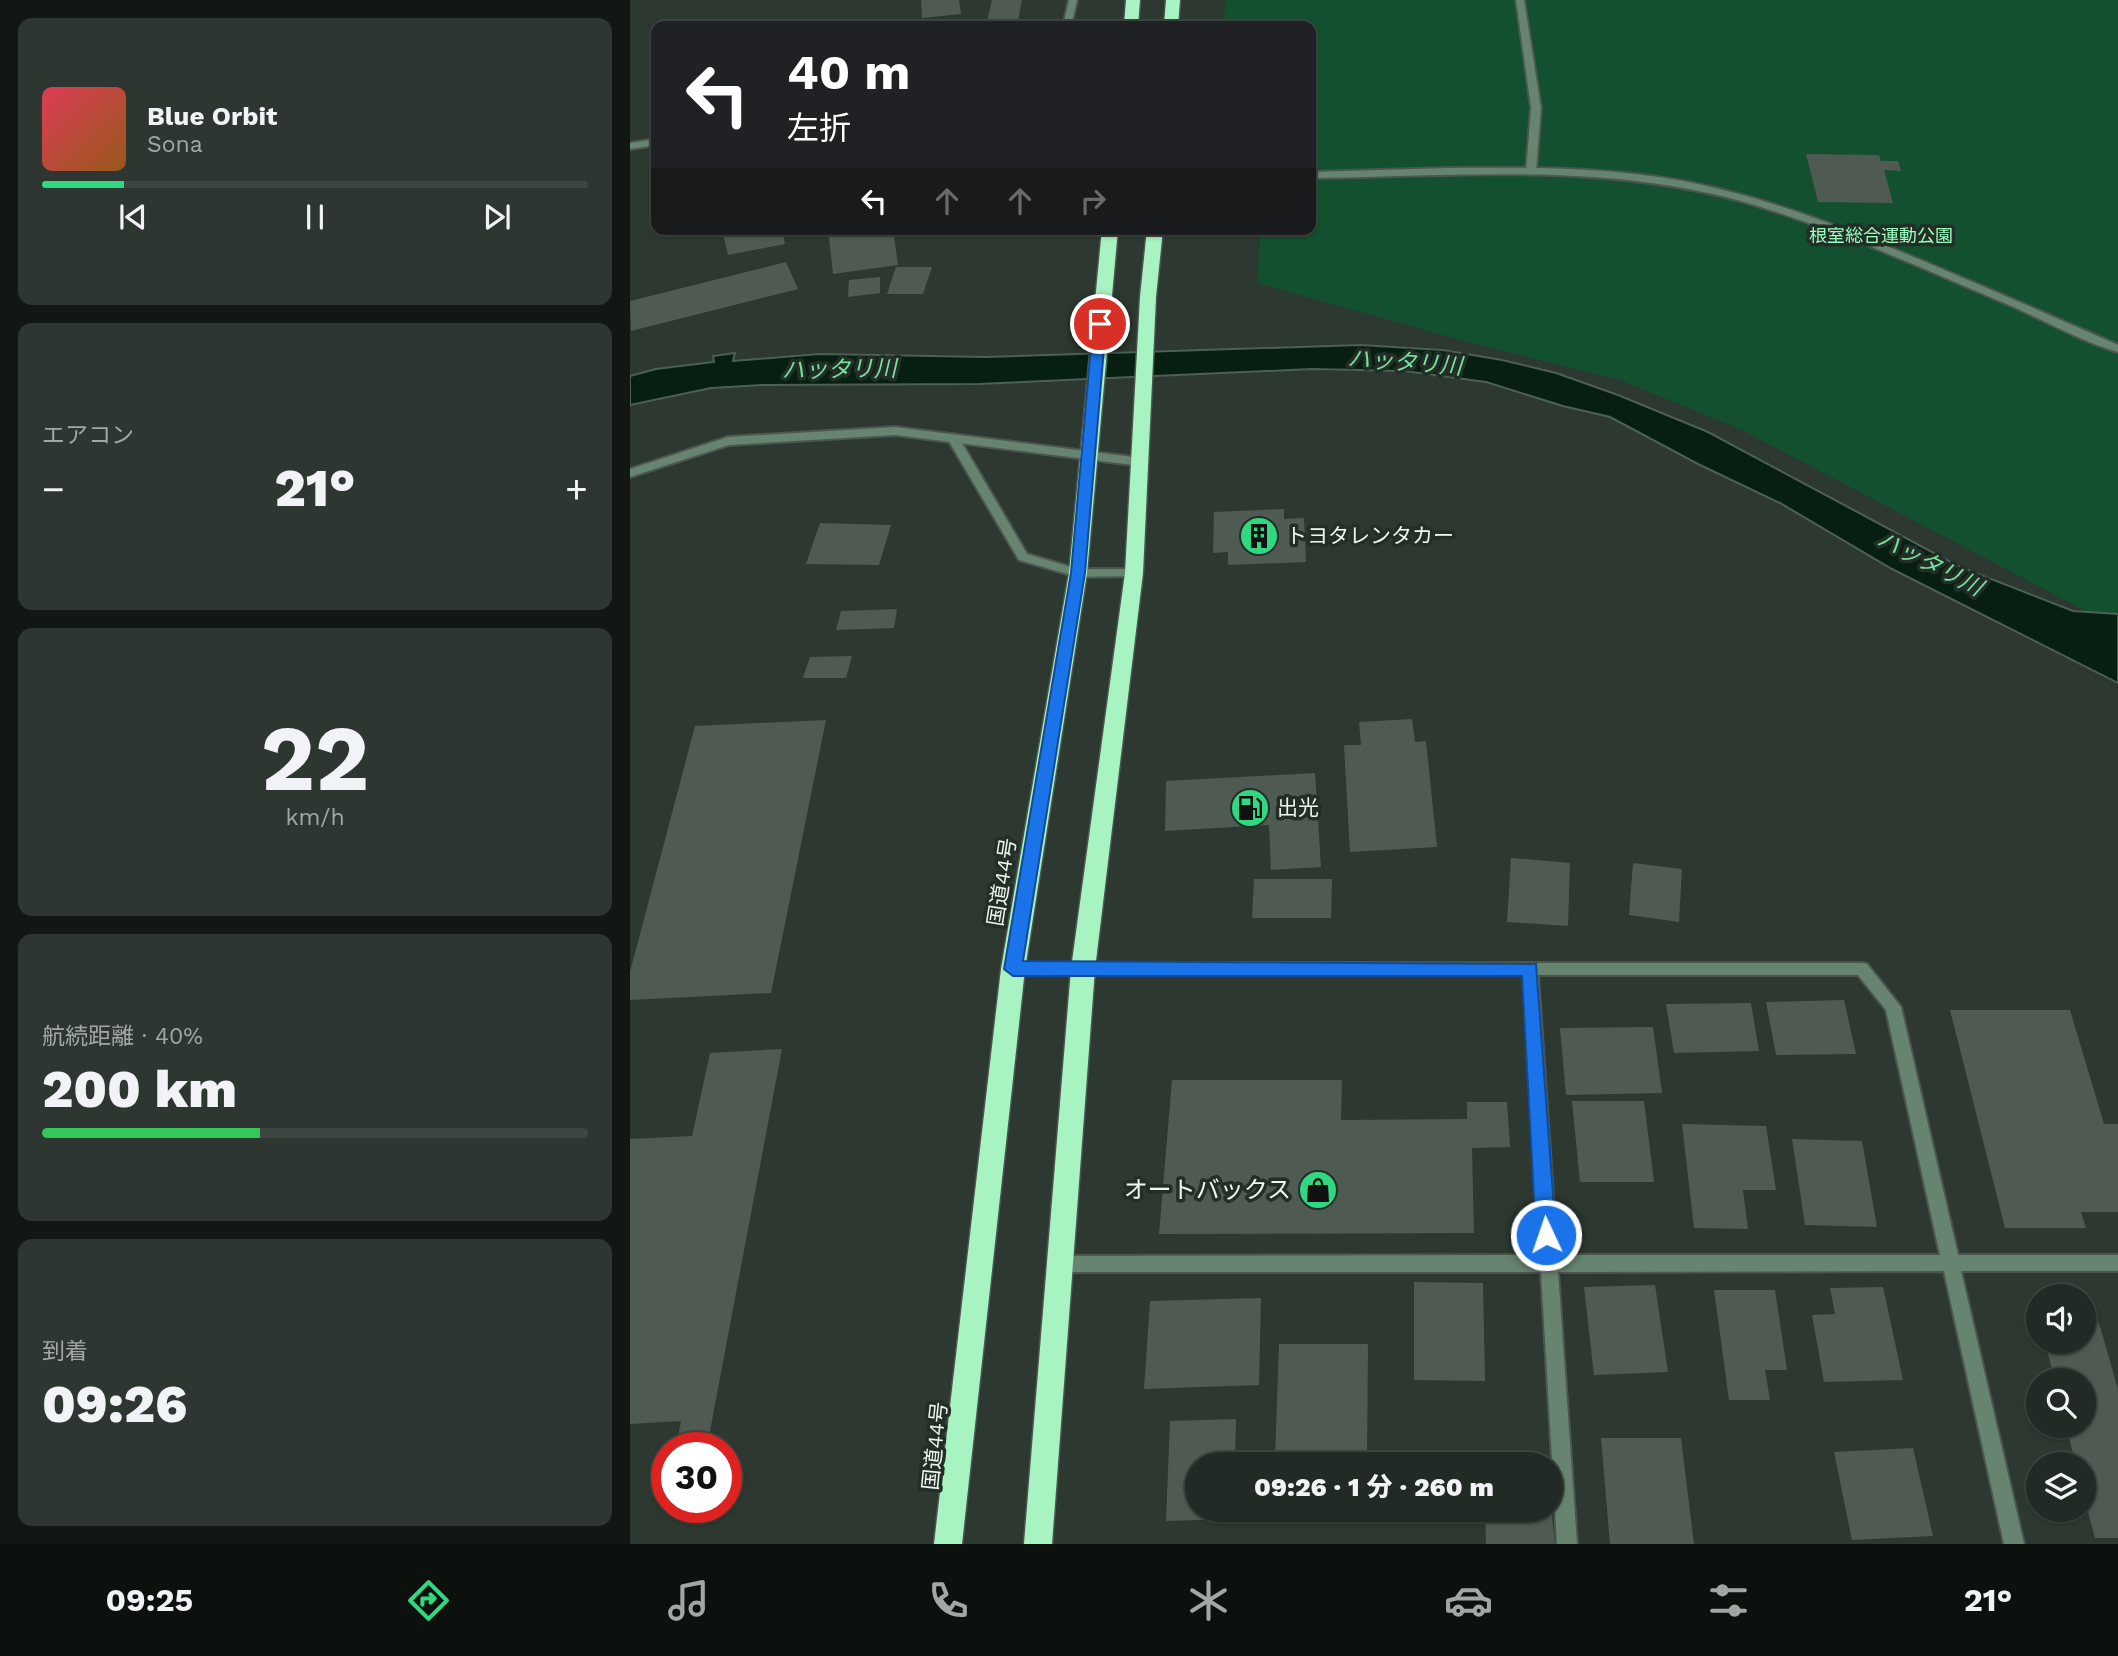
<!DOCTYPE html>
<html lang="ja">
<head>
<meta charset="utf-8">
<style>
  :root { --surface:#212a24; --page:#2d3631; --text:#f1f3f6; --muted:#a2a7a6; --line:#3e4641; --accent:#31d882 }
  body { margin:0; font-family:"Work Sans","Noto Sans JP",sans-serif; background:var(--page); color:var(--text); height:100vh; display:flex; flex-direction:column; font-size:26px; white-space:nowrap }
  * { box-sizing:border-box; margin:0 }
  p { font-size:23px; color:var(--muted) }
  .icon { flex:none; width:38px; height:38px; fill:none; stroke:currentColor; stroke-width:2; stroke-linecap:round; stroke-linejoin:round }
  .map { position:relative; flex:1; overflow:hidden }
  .drawer { display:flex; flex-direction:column; gap:18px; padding:18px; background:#121714; width:630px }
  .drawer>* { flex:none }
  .banner { position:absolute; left:21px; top:21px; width:665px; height:214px; border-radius:14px; box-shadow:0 2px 5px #0004,0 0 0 2px var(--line); background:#202124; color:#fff; overflow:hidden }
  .tools { position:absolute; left:1396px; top:1284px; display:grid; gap:14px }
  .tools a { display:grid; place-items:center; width:70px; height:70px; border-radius:50%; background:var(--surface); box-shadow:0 2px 5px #0004,0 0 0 2px var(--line); font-size:35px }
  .speed { position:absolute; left:21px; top:1432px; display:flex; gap:14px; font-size:35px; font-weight:700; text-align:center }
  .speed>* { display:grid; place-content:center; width:91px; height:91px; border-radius:50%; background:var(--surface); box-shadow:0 2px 5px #0004,0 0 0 2px var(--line); line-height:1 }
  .speed .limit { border:10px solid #d22; background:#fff; color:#111 }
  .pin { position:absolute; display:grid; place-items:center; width:60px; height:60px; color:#fff; margin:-30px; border:4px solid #fff; border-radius:50%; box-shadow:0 2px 7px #0007 }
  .me { position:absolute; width:77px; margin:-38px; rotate:357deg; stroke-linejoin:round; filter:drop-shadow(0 0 5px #0008) }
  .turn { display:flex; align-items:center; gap:24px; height:147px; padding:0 21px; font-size:32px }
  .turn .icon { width:91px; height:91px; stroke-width:2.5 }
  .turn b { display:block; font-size:49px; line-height:60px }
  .lanes { display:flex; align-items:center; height:66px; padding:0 21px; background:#0003; justify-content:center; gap:35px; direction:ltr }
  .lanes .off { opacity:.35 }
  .big { font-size:52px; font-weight:800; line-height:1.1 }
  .drawer .tile { flex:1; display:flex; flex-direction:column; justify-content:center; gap:10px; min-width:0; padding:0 24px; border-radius:14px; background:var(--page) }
  .drawer .dial { align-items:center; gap:0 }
  .dial b { font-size:91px; line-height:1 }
  .song { display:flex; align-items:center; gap:21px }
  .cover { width:84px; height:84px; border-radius:10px; background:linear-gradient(135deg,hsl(350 70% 55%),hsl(30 70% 35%)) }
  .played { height:7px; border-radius:4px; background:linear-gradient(90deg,var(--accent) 15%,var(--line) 15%) }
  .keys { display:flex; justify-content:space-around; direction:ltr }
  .heat { display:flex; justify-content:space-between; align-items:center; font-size:38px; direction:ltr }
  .charge { height:10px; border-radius:5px; background:linear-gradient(90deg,#34c759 40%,var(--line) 0) }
  .trip { position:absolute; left:555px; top:1452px; width:378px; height:70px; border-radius:35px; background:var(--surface); box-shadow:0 2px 5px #0004,0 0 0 2px var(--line); font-weight:800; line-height:70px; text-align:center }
  .tab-bar { display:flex; height:112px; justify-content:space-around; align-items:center; background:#0d110e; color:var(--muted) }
  .tab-bar .icon { width:49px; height:49px }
  .tab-bar .active { color:var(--accent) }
  .tab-bar b { font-size:32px; color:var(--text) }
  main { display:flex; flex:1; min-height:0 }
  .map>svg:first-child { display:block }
  .green { fill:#12502f }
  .water { fill:#071f11; stroke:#4d6054; stroke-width:2 }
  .building { fill:#4f5b52 }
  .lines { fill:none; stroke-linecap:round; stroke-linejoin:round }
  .lane-casing { stroke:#4b564f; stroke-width:4 }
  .street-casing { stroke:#4b564f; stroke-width:4 }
  .highway-casing { stroke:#4b564f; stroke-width:3 }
  .lane { fill:#678470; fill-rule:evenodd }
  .street { fill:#678470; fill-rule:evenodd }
  .highway { fill:#a7f3c1; fill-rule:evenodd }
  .route { fill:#1a73e8; stroke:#114b97; stroke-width:2 }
  .labels { text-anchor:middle; stroke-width:7; stroke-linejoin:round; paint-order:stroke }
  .far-park-label { font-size:18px; fill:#99ffbe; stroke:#222e26 }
  .poi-label { font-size:21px; fill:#eff6f1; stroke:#222e26; text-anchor:start }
  .street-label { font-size:21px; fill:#eff6f1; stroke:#222e26 }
  .water-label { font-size:23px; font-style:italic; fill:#7ae0a0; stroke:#222e26 }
  .near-poi-label { font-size:24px; fill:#eff6f1; stroke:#222e26; text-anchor:end }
</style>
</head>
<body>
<main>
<section class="drawer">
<div class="tile">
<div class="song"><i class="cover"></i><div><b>Blue Orbit</b><p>Sona</p></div></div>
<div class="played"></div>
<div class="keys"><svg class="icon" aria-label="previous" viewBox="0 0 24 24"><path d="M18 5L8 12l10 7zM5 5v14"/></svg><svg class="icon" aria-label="pause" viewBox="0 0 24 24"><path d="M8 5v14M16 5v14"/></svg><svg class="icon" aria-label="next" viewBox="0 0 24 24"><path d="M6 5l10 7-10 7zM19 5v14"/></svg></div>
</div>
<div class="tile"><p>エアコン</p>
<div class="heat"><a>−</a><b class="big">21°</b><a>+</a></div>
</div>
<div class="tile dial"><b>22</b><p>km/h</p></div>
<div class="tile"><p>航続距離 · 40%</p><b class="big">200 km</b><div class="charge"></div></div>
<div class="tile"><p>到着</p><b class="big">09:26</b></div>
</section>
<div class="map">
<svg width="1488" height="1544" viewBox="0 0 1488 1544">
  <rect width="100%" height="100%" fill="#2c3830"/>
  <path class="green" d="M596,0h892v628l-376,-198 -122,-50 -156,-39 -207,-58 4,-54h50v-203h-88z"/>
  <path class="water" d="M730,345l82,5 60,10 54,13 62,22 90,37 250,134 115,45 45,3v69l-226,-114 -112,-66 -82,-39 -88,-47 -47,-11 -77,-24 -81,-11 -93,-2 -333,15 -216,1 -52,3 -81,17v-29l26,-7 58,-7 -1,-6 22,-3 -2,8 86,-7 167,3z"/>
  <g class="building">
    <path d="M291,0h38l2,14 -39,4z"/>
    <path d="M362,0h30l-5,26h-31z"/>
    <path d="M1176,154l73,1 2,6h17l3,10 -17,-1 9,33 -75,-1z"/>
    <path d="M92,229h60l3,15 -57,11z"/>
    <path d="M198,229h65l5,36 -65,9z"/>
    <path d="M156,262l12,27 -167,42 -1,-30z"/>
    <path d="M266,267h36l-9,27h-36z"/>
    <path d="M250,277v16l-32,4 1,-17z"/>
    <path d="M654,509v10l20,-1 2,44 -78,3v-13l-15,1 1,-41z"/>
    <path d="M190,523l71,2 -12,40 -73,-1z"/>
    <path d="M267,609l-3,19 -58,2 5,-19z"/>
    <path d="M222,656l-6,22h-43l7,-21z"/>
    <path d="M782,719l3,23 11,-1 11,106 -87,5 -6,-107h17l-2,-23z"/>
    <path d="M196,720l-55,273 -141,7v-28l65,-246z"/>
    <path d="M685,773l6,94 -50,3 -2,-45 -104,6 1,-50z"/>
    <path d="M881,858l59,5 -2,63 -61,-4z"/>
    <path d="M1003,863l49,6 -3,53 -50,-7z"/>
    <path d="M624,879h78l-1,39h-79z"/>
    <path d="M1214,1000l12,54 -80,1 -10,-53z"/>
    <path d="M1121,1003l8,48 -85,2 -8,-49z"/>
    <path d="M1320,1010h120l34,114h14v88h-37l5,16h-81z"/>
    <path d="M1023,1027l9,66 -96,2 -6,-67z"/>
    <path d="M152,1049l-75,398h-31l5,-26 -51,3v-285l62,-3 18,-83z"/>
    <path d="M542,1080h170l-1,40 126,-1v-17h40l3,45 -38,1 2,85 -315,1z"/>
    <path d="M942,1101h72l10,81h-74z"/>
    <path d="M1052,1124l84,2 10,64h-33l5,39 -54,-1z"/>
    <path d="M1162,1139l70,2 15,86 -72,-2z"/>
    <path d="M784,1282l69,1 2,98 -71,-1z"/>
    <path d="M1025,1285l13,87 -74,3 -10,-88z"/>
    <path d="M1253,1287l20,93 -79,2 -12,-67 23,-1 -5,-26z"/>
    <path d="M1084,1290h61l12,80h-22l5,30h-41z"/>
    <path d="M631,1298l-2,87 -115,4 6,-88z"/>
    <path d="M1454,1323h15l19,66v149h-23l-11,-41v-32h-8l-10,-39h18v-45h-29l-10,-39h39z"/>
    <path d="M649,1344h89l-1,114h-92z"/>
    <path d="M606,1419l-1,46h-38v45h38l-1,9 -68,2 4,-100z"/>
    <path d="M971,1438h80l13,106h-84z"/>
    <path d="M1283,1448l20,88 -81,4 -18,-88z"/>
    <path d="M920,1499l5,45h-69l-1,-34h65z"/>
  </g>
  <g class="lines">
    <defs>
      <g id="lane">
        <path d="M886,0h8l17,108 -5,64 -5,3 -5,-3 5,-64z"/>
        <path d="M26,139v6l-26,4v-6z"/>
        <path d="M323,434l6,4 68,116 51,15h56l6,4 -2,3 -60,1 -59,-17 -72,-122z"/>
      </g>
      <g id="street">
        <path d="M439,0h8l-6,26h-8z"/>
        <path d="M818,168c86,-1 175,-1 259,18 76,17 149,47 221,77 63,27 127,54 190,82v7c-35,-10 -69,-29 -102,-44 -83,-35 -166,-73 -252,-100 -147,-47 -302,-32 -453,-30v-6z"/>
        <path d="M265,427l246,31 6,4 -6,4 -246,-31 -166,10 -99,32v-8l98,-32z"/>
        <path d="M383,963h849l5,1 34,43 57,248h160v16h-157l63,273h-20l-60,-273 -386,1 19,272h-20l-16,-272h-480l-6,-2 -3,-6 3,-6 6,-2 479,-1 -17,-280h-510l-5,-1 -3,-5 3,-5zM908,975h320l28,35 54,245h-383z"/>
      </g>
      <g id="highway">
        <path d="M496,0h14l-2,26h-14z"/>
        <path d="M536,0h14l-2,26h-14z"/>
        <path d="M472,229h16l-31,344 -62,396 -63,575h-28l67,-575 68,-396z"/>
        <path d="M517,229h16l-7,68 -13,276 -48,396 -43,575h-28l47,-575 54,-396 15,-276z"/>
      </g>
    </defs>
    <use href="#lane" class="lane-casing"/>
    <use href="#street" class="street-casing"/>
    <use href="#highway" class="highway-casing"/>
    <use href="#lane" class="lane"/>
    <use href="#street" class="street"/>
    <use href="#highway" class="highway"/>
  </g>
  <path class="route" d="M470,321l6,3 -21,249 -62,388 513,3 20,271 -3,6 -7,3 -7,-3 -3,-6 -14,-259h-509l-9,-7 67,-396 22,-249z"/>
  <defs>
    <symbol id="building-disc" viewBox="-11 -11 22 22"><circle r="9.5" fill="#31d882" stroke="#222e26"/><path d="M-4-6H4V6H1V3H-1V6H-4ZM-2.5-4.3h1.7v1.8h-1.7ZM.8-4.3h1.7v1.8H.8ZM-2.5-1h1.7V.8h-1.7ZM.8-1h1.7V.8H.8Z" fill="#111"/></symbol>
    <symbol id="fuel-disc" viewBox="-11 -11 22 22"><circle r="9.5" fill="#31d882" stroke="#222e26"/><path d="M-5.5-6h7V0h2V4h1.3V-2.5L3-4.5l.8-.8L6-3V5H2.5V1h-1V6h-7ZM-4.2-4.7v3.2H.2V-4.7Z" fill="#111"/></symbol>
    <symbol id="shop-disc" viewBox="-11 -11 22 22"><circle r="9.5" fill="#31d882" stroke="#222e26"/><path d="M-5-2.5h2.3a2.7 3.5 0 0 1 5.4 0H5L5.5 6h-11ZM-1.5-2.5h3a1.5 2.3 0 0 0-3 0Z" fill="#111"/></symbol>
  </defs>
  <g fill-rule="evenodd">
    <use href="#building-disc" x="607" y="514" width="44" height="44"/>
    <use href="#fuel-disc" x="598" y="786" width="44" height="44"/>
    <use href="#shop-disc" x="666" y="1168" width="44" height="44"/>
  </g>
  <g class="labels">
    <g class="far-park-label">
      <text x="1251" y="242">根室総合運動公園</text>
    </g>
    <g class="poi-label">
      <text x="656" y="543">トヨタレンタカー</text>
      <text x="647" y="815">出光</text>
    </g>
    <g class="street-label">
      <text transform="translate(372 882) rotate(-81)" y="7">国道44号</text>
      <text transform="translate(305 1446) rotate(-84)" y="7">国道44号</text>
    </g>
    <g class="water-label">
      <text transform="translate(775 362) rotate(4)" y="8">ハッタリ川</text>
      <text transform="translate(209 369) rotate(-1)" y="8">ハッタリ川</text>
      <text transform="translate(1300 563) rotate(27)" y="8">ハッタリ川</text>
    </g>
    <g class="near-poi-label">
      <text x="661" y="1198">オートバックス</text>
    </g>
  </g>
</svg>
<div class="tools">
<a><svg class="icon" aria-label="sound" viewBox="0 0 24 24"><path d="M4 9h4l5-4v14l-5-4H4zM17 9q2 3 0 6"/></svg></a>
<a><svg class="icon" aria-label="search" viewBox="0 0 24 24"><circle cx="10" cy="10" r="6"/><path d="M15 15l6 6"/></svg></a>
<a><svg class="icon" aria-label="layers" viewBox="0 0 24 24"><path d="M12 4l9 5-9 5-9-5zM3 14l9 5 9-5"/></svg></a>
</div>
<div class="speed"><div class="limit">30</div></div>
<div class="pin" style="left:470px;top:324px;background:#d93025"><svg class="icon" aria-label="arrive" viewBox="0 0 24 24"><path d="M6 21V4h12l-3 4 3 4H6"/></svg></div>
<svg class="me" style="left:916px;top:1235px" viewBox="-20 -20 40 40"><circle r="17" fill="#1a73e8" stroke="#fff" stroke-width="3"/><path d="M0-11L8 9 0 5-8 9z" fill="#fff"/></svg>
<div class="trip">09:26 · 1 分 · 260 m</div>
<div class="banner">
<div class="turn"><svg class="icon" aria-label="left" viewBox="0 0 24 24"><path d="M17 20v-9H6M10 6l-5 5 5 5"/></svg><div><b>40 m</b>左折</div></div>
<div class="lanes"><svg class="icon" aria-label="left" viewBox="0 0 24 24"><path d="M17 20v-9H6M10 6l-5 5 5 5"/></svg><svg class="icon off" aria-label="ahead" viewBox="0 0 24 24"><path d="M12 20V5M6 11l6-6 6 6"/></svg><svg class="icon off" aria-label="ahead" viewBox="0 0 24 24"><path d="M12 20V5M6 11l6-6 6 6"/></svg><svg class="icon off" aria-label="right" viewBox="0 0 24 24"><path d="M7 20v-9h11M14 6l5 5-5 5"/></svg></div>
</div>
</div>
</main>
<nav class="tab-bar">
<b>09:25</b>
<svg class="icon active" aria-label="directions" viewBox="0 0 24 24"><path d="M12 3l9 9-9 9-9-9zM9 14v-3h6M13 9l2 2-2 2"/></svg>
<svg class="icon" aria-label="music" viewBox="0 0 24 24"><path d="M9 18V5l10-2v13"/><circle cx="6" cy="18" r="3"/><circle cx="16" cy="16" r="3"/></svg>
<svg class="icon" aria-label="phone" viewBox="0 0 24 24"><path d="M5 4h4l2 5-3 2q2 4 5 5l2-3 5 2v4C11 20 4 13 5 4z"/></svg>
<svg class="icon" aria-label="climate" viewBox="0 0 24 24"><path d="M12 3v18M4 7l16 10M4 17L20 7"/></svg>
<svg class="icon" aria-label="car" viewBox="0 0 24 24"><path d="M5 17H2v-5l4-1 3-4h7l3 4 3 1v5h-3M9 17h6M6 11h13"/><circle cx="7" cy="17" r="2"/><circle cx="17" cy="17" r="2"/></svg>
<svg class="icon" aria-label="filters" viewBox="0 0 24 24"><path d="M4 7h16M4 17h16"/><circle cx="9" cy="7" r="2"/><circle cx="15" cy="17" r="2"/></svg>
<b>21°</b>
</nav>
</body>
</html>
